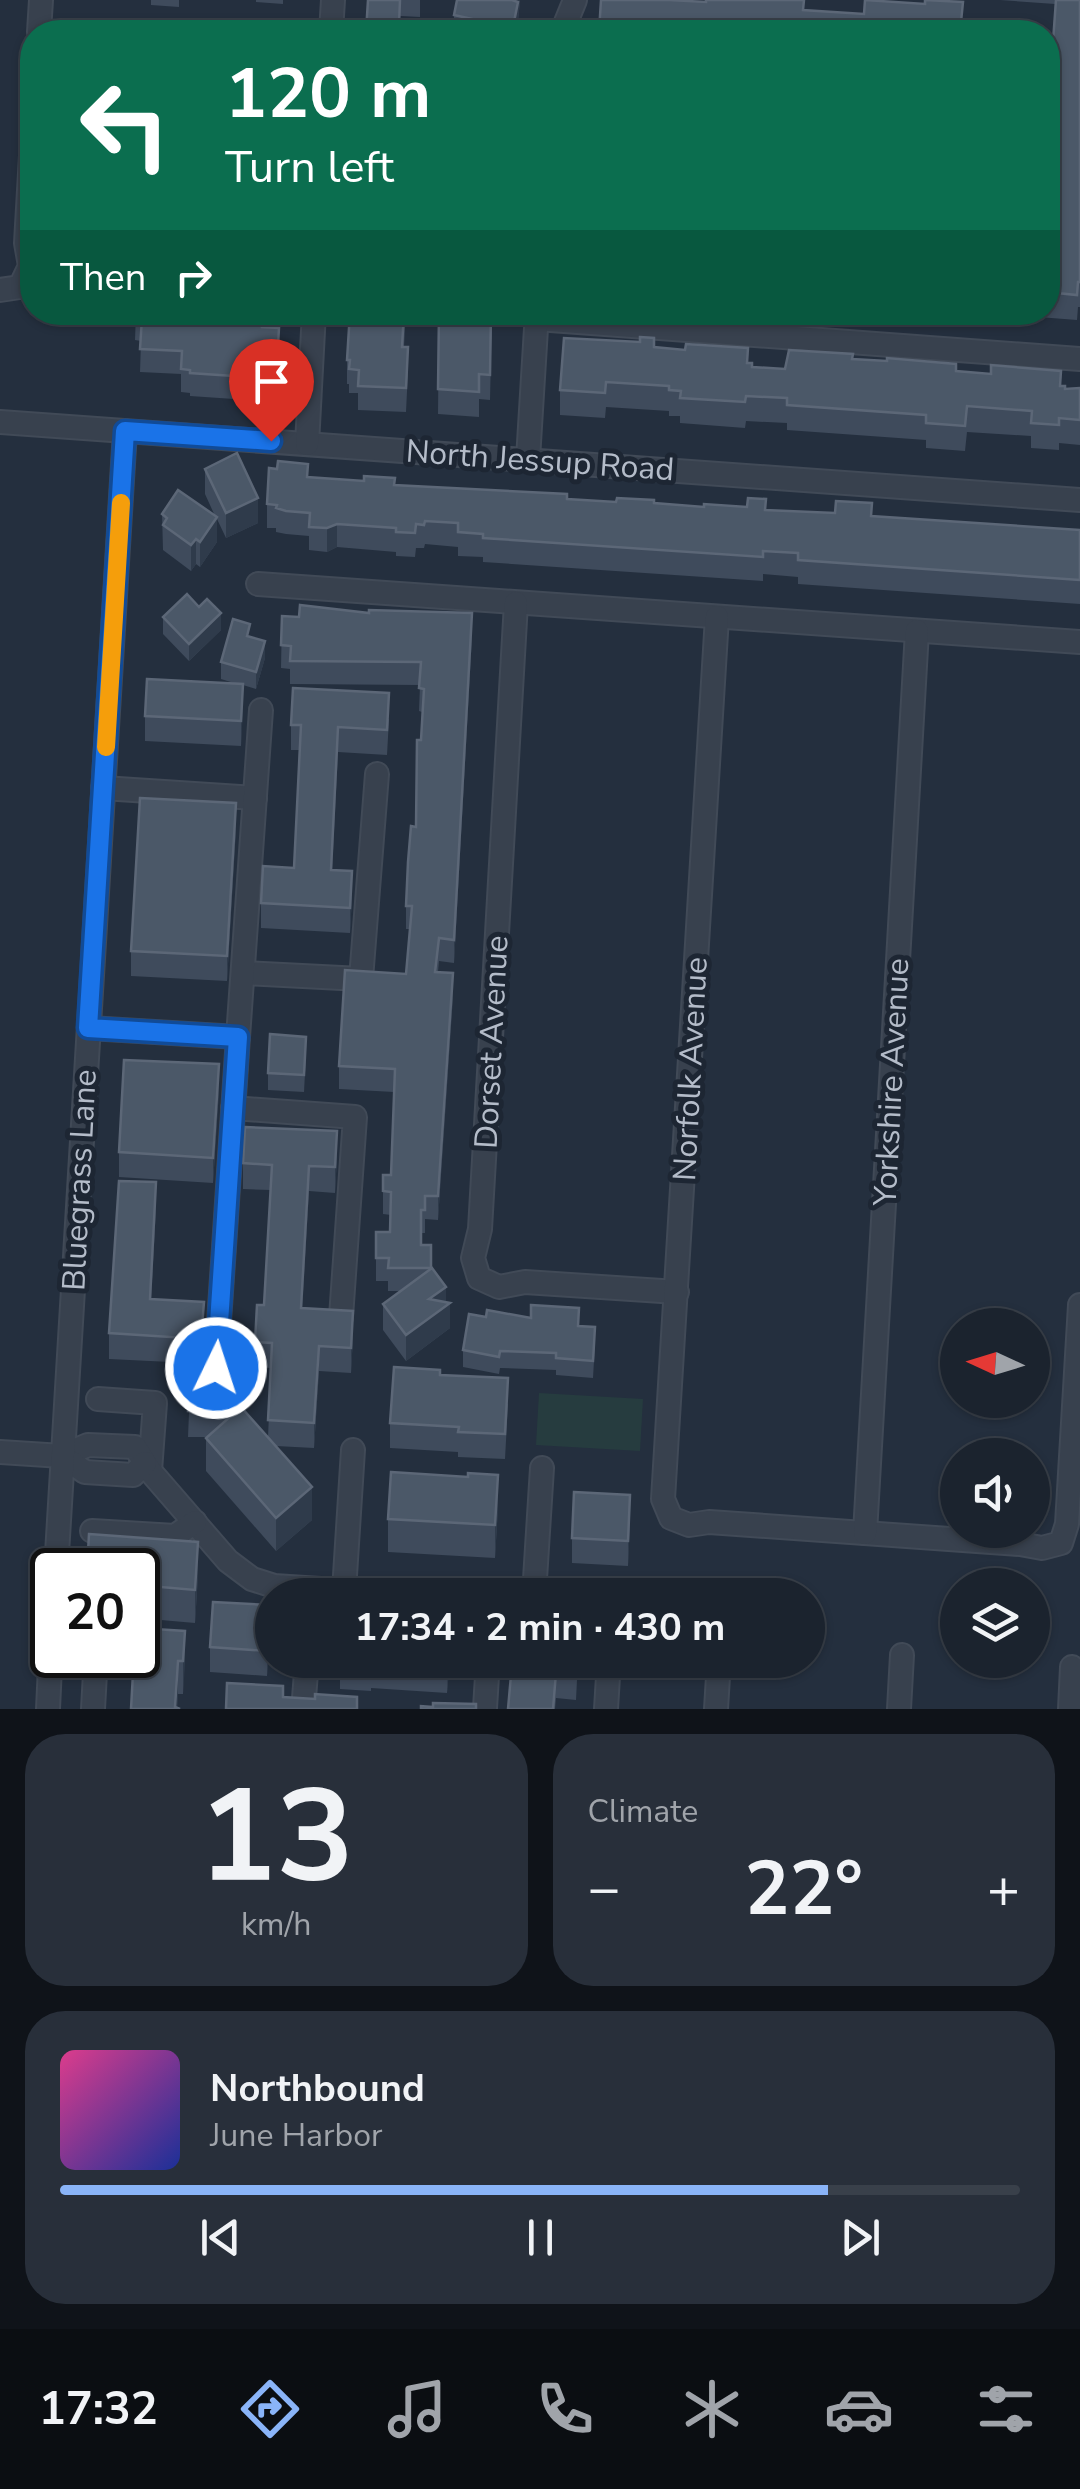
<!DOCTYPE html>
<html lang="en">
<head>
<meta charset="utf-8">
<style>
  :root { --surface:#1b232e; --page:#282f3a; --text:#f1f3f6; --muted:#a0a4aa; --line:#39404a; --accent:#8ab4f8 }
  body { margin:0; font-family:"Nunito Sans",sans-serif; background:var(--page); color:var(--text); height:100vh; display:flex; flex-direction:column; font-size:38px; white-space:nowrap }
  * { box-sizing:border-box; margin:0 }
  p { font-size:32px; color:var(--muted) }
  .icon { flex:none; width:55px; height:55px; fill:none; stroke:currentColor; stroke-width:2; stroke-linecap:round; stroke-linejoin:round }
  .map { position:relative; height:1709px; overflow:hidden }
  .side { display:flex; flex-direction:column; gap:25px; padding:25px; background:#0f1319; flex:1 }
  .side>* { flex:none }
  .hud { position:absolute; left:20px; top:20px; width:1040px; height:305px; border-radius:40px; box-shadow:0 2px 8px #0004,0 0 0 2px var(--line); background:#0b6e4f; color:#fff; overflow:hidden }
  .needle { width:65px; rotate:274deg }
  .tools { position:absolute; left:940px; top:1308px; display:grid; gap:20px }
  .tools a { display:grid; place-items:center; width:110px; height:110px; border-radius:50%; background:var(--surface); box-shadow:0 2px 8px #0004,0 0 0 2px var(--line); font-size:50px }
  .speed { position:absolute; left:30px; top:1548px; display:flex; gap:20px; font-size:50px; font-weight:700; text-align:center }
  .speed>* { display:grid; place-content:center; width:130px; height:130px; border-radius:50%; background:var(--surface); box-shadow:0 2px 8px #0004,0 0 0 2px var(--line); line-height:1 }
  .speed .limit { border:5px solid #111; border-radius:15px; background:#fff; color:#111 }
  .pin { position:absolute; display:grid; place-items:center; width:85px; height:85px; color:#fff; margin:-102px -42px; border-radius:50% 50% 50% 0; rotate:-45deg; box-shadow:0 0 10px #0007 }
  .pin .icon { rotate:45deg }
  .me { position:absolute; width:110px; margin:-55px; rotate:4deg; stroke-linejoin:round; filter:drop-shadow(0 0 8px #0008) }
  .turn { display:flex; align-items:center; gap:35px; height:210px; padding:0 40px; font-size:45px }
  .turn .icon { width:130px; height:130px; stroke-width:2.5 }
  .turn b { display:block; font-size:70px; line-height:85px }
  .then { display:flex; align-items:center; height:95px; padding:0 40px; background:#0003; gap:20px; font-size:38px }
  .big { font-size:75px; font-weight:700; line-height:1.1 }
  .side .widget { flex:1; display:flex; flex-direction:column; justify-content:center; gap:15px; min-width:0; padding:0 35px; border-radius:40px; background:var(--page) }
  .side .dial { align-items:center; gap:0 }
  .dial b { font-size:130px; line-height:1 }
  .song { display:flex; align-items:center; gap:30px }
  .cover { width:120px; height:120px; border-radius:15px; background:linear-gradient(135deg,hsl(330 70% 55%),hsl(230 70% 35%)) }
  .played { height:10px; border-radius:5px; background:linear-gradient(90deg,var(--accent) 80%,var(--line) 80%) }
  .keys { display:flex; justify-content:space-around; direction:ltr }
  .heat { display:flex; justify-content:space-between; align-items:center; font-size:55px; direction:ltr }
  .side .tiles { flex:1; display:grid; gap:25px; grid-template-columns:1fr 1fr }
  .widget:last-child { grid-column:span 2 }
  .trip { position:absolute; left:255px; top:1578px; width:570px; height:100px; border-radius:50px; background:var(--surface); box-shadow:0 2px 8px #0004,0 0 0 2px var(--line); font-weight:700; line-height:100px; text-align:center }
  .tabs { display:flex; height:160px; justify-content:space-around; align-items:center; background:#0b0e12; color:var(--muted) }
  .tabs .icon { width:70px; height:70px }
  .tabs .on { color:var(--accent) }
  .tabs b { font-size:45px; color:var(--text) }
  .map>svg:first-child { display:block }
  .green { fill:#263c3f }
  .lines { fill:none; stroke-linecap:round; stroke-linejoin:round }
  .minor-casing { stroke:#414a57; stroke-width:26 }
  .minor { stroke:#38414e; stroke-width:22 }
  .wall { fill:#3f4b5c }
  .shaded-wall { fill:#2f3b4b }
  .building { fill:#4b5868; stroke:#5c6777; stroke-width:2.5 }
  .route-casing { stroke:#114b97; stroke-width:25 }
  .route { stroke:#1a73e8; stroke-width:18 }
  .slow { stroke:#f59e0b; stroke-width:18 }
  .labels { text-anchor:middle; stroke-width:10; stroke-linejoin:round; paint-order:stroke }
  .street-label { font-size:32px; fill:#b4bcc9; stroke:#1d2633 }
</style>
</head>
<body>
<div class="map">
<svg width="1080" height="1709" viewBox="0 0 1080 1709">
  <rect width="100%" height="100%" fill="#242f3e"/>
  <path class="green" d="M539,1393l104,6 -3,52 -104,-6z"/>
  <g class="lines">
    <defs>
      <g id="minor">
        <path d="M39,32l2,-32"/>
        <path d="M331,32l2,-32"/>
        <path d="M562,32l13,-32"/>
        <path d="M0,290l20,-3 10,-21 -4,-23 6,-105"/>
        <path d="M537,319l543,40"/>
        <path d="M0,422l1080,78"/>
        <path d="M307,444l7,-132"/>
        <path d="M528,459l9,-147"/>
        <path d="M258,584l822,58"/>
        <path d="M516,603l-36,626 -7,29 6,20 20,9 26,-5 152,10"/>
        <path d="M717,617l-54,882 8,19 18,7 20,-3 311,22 22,4 19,-5 6,-19 13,-219"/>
        <path d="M103,788l152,10"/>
        <path d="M243,973l118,6 16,-205"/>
        <path d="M89,1028l149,9 -22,330"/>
        <path d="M238,1037l23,-327"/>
        <path d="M233,1108l122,9 -14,200"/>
        <path d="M98,1399l57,4 -5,68"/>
        <path d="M0,1452l62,4 26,-11 47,2 15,24 78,90 24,18 22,7 140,9"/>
        <path d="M62,1456l23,16 48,3 12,-12"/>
        <path d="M92,1531l83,5 20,-14"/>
        <path d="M865,1533l52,-902"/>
        <path d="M56,1570l69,-1139"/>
        <path d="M344,1591l9,-141"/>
        <path d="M534,1595l8,-127"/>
        <path d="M304,1698l3,-38"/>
        <path d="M485,1708l3,-48"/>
        <path d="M48,1709l4,-85"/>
        <path d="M93,1709l3,-54"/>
        <path d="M606,1709l3,-49"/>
        <path d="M716,1709l3,-49"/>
        <path d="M899,1709l3,-54"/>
        <path d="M1070,1709l2,-42"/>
      </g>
    </defs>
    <use href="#minor" class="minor-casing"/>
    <use href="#minor" class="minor"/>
  </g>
  <g class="wall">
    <path d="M151,0h28v7l-28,-2z"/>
    <path d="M256,0h27v4l-27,-2z"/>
    <path d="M368,0h52v17l-19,-1 -35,16z"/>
    <path d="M520,0l-3,32h-63v-17z"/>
    <path d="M1000,0h80v307h-2l-1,13 -102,-8h73v-141l8,1 2,-35 -10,-1v-25l7,-107z"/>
    <path d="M136,312l40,10 87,5 16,24 -3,51 -86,-6v-3l-9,-1v-18l-41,-2 1,-31 -6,-1z"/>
    <path d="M350,312h60l-1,15h-4l-1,20 4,24 -2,41 -48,-2v-17h-9v-9h-2v-24z"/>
    <path d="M439,312h53l-2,88 -11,-1v18l-41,-3z"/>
    <path d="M640,342l14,5 94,16 4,4 33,2 68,-10 103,12 105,15 4,3 15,-1v57l-21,-2v7l-28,-2v-12l-64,-4 -2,19 -39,-3v-8l-139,-10v-7l-41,-2 -1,7 -65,-5v-7h-11v-5l-63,-4 -1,11 -45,-3v-25z"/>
    <path d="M205,469l53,54 -32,15 -9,-19v23l-17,25 -4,-3 -5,7 -28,-21 -1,-36 53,2 -10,-22z"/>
    <path d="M308,477l259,22 305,17 208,14v74l-282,-20v-7l-35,-3v7l-280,-19v-5l-25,-1v-9l-33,-3 -1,4h-8l-1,9 -19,-1v-4l-59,-5 -10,5 -18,-2v-14l-23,-2 -10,-2v-4h-9v-24z"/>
    <path d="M199,607l22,23 -32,31 -26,-27v-17z"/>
    <path d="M282,616l190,20 -18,327 -15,-2 -1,11 15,24 -15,224 -13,-1v14h-4v12l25,57 4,26 -44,33 -23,-31v-26l19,-13h-14v-10h-12v-49h14l1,-17 -8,-1v-23l8,-16 3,-83 -55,-3v-23l67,-92 4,-45h-4v-23l10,-79 6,-115 -3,-1 1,-26 -130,-1v-15l-9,-1z"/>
    <path d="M250,637l15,21 -9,31 -13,-4 -2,61 -96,-5v-25l92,-32 -16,-5v-17z"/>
    <path d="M389,719l-2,36 -49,-3 -6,118 20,26 -2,37 -89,-5v-25l33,-35 5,-118h-8v-25z"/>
    <path d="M236,828l-9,153 -96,-5v-25z"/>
    <path d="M306,1054l-2,38 -36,-2v-17z"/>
    <path d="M219,1090l-6,93 -94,-6v-25z"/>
    <path d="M337,1156l-2,37 -26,-2 -7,117 51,28 -2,37 -32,-2 -5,77 -38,-2 36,74 -36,31 -70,-80v-34h-18l3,-74 -82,-4v-26l47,-125 -5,91 53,28 -2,29 35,27 -1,28 32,26 3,-69 -16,-1v-25l9,-37 7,-115 -28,-1v-26z"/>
    <path d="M486,1317l93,9 16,18 -2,34 -37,-3v-5l-56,-2 -1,6 -36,-7v-17z"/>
    <path d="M440,1375l68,29 -3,55 -47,-2v-5l-68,-4v-25z"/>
    <path d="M498,1508l-3,50 -107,-6v-33z"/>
    <path d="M630,1520l-2,46 -56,-3v-25z"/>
    <path d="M138,1570l60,5 -3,48 -57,-5z"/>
    <path d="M270,1630l-3,46 -57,-4v-25z"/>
    <path d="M185,1631l-2,63h-5l-1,14 -46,1z"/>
    <path d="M340,1660h110l-3,33 -76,-5v3l-31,-2z"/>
    <path d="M578,1660l-2,40 -20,-2 -1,11h-47l13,-33z"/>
  </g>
  <g class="shaded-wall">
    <path d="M512,0h8l-3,32h-5z"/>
    <path d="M279,328v23l-3,51v-23z"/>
    <path d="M258,498v25l-32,15v-25z"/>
    <path d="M217,517v25l-17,25v-25z"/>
    <path d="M337,524v23l-10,5v-24z"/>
    <path d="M196,539v25l-5,7v-26z"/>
    <path d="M221,613v17l-32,31v-17z"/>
    <path d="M472,613v23l-18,327v-23z"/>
    <path d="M265,641v17l-9,31v-17z"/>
    <path d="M243,684v25l-2,37v-25z"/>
    <path d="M338,727v25l-7,143v-25z"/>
    <path d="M236,803v25l-9,153v-25z"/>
    <path d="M352,871v25l-2,37v-25z"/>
    <path d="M453,973v23l-15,224v-24z"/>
    <path d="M219,1064v26l-6,93v-25z"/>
    <path d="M337,1131v25l-2,37v-26z"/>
    <path d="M309,1166v25l-8,142v-25z"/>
    <path d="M156,1182v26l-6,116v-25z"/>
    <path d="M446,1287v19l4,-3v25l-44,33v-26l23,-36z"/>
    <path d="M204,1302v25l-3,37v-25z"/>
    <path d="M353,1311v25l-2,37v-25z"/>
    <path d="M319,1346v25l-5,77v-25z"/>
    <path d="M498,1475v33l-3,50v-33z"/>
    <path d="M312,1487v33l-36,31v-33z"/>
    <path d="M630,1495v25l-2,46v-25z"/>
    <path d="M198,1542v33l-3,48v-33z"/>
    <path d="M270,1605v25l-3,46v-25z"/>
    <path d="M185,1631v33l-2,30v-33z"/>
    <path d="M448,1660h2l-3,33z"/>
    <path d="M178,1661v33l-1,15h-2z"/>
  </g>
  <g class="building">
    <path d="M368,0h32l-1,25 20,1 -1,6h-52z"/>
    <path d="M457,0h55l6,2 -6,30h-43l3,-13 -18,-4z"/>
    <path d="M601,0h68l37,2v-2h98l-1,10 61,4 1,-14 60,4v-4l38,2 -3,30h-361z"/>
    <path d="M1056,0h24v282h-2l-1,13 -29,-3v-121l8,1 4,-61h-12z"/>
    <path d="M136,312l40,2v8l59,1 1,-9 19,1 8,3 -1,9 17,1 -3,51 -86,-6v-3l-9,-1 1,-18 -42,-2 2,-31 -7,-1z"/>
    <path d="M350,312h54l-2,35h6l-2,41 -48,-2 1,-16 -10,-1 1,-9h-3z"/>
    <path d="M439,312h52l-1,63 -11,-1v18l-41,-3z"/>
    <path d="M640,337l14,1v9l31,3 1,-6 62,4 -1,15h5v4l33,2 4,-19 64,4 -1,5 35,2v-3l69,6v7l35,3v-9l70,6 -1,15h5v3l15,-1v32l-21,-2v7l-28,-2 1,-12 -65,-5 -2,20 -39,-3v-8l-139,-10v-7l-41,-2 -1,6 -65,-4 1,-7 -12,-1v-4l-63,-4 -1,11 -45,-3 4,-52 76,4z"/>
    <path d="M237,453l21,45 -32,15 -21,-44z"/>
    <path d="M278,461l30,3 -1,13 57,4v-5l31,2 -1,7 173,9v5l49,3 1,-4 37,2v3l50,4v-3l43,3 1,-9 18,1 -1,11 70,3 1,-12 36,2 -1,13 209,14v50l-282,-20v-7l-35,-2v6l-280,-19v-4l-25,-2v-9l-33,-2 -1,4 -8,-1 -1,9 -19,-1v-4l-59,-4 -10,4 -18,-1 1,-14 -24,-2 -10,-3 1,-3 -10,-1 2,-36 8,1z"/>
    <path d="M178,490l39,27 -17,25 -4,-3 -5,6 -28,-20 4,-7 -5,-4z"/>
    <path d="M187,594l12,13 8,-8 14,14 -32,31 -26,-27z"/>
    <path d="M300,605l69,8v-3l103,3 -18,327 -15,-2 -4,34 18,1 -15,223h-13v14h-4v35h10v23h-43l1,-10h-13v-26h14l1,-40 -8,-1v-16h8l4,-106 -56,-3 6,-96 61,4 6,-68h-6l2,-44 3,-36 5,1 1,-87h4l3,-51 -5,-1 2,-26 -131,-1 1,-15 -10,-1 1,-29 17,1z"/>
    <path d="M233,619l17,5 -3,12 18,5 -9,31 -35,-10z"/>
    <path d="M147,679l96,5 -2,37 -96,-5z"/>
    <path d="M293,688l96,5 -2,37 -49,-3 -7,143 21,1 -2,37 -89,-5 2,-37 31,2 7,-143h-10z"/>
    <path d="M140,798l96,5 -9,153 -96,-5z"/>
    <path d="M270,1034l36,3 -2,38 -36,-2z"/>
    <path d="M124,1060l95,4 -6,94 -94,-6z"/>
    <path d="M245,1127l92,4 -2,36 -26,-1 -8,142 52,3 -2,37 -32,-2 -5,77 -46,-3 4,-77 -17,-1 2,-37h7l8,-140 -29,-2z"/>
    <path d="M119,1181l37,1 -6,117 54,3 -3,37 -92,-6z"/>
    <path d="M432,1268l14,19 -17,12 21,4 -44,32 -23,-31z"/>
    <path d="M531,1305l48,3 -1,18 17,1 -2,34 -37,-3v-5l-56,-2 -1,6 -36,-7 6,-36 17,3 1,-7 44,8z"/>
    <path d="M191,1356l46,2 -3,56 -46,-3z"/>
    <path d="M394,1367l46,3v5l68,3 -3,56 -47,-2 1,-5 -69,-4z"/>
    <path d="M241,1407l71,80 -36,31 -70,-80z"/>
    <path d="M391,1472l77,5v-4l30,2 -3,50 -107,-6z"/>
    <path d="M574,1492l56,3 -2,46 -56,-3z"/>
    <path d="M89,1534l109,8 -3,48 -57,-5v-15h-51z"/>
    <path d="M213,1602l57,3 -3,46 -57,-4z"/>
    <path d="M138,1628l47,3 -2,30h-5l-3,46 5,2h-49l3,-54h4z"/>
    <path d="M340,1660h108l-1,8 -76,-6v4l-31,-2z"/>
    <path d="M522,1660h54v14l-20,-1 -3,36h-45l3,-34 10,1z"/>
    <path d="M227,1683l56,3v11l32,2v-5l42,3v12h-131z"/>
    <path d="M433,1703l43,1v5h-55v-3l12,1z"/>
  </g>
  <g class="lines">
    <defs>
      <path id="route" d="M216,1368l22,-331 -150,-9 37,-597 146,10"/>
    </defs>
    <use href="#route" class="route-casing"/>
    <use href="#route" class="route"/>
    <path class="slow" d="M106,747l15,-244"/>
  </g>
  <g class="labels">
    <g class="street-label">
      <text transform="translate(540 460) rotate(4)" y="11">North Jessup Road</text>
      <text transform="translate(491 1042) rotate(-87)" y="11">Dorset Avenue</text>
      <text transform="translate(690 1069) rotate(-87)" y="11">Norfolk Avenue</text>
      <text transform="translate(891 1082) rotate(-87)" y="11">Yorkshire Avenue</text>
      <text transform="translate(79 1180) rotate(-87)" y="11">Bluegrass Lane</text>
    </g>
  </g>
</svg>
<div class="tools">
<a><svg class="needle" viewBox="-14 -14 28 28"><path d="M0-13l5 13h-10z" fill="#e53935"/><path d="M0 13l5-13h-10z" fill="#a0a4aa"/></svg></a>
<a><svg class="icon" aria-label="sound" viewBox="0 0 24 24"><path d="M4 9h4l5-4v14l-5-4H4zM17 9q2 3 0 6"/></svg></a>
<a><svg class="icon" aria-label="layers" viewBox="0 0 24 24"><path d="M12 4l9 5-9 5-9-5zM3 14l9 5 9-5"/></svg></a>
</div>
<div class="speed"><div class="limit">20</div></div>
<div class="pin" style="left:271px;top:441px;background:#d93025"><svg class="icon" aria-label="arrive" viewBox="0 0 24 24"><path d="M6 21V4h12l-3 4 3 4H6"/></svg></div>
<svg class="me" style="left:216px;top:1368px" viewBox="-20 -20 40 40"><circle r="17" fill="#1a73e8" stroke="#fff" stroke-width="3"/><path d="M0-11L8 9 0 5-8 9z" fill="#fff"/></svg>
<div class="trip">17:34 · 2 min · 430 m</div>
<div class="hud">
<div class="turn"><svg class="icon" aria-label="left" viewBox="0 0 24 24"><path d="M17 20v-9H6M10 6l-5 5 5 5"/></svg><div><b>120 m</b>Turn left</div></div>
<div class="then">Then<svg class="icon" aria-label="right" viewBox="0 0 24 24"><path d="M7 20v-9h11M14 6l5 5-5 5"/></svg></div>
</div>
</div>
<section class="side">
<div class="tiles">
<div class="widget dial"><b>13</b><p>km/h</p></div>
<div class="widget"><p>Climate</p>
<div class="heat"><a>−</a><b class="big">22°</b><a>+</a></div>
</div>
<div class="widget">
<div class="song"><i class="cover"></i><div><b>Northbound</b><p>June Harbor</p></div></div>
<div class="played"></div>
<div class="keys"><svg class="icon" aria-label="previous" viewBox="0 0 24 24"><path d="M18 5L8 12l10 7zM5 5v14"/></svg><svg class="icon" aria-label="pause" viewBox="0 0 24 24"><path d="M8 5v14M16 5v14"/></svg><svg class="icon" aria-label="next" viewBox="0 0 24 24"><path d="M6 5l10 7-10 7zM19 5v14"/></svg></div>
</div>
</div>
</section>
<nav class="tabs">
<b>17:32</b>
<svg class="icon on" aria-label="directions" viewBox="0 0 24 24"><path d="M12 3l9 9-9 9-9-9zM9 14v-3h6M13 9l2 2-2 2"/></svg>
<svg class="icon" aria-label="music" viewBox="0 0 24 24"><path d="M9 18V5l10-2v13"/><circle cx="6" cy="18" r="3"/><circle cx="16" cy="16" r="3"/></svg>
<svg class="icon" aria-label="phone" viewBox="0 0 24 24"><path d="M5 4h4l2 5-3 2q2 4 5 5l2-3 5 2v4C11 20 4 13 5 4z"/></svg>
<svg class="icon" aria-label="climate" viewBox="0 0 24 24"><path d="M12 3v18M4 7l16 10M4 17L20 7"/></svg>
<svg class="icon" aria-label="car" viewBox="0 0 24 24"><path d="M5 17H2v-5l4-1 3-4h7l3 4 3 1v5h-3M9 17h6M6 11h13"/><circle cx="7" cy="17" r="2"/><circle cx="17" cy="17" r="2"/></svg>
<svg class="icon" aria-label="filters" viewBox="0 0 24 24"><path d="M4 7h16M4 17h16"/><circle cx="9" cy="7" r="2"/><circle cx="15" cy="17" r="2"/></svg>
</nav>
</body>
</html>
